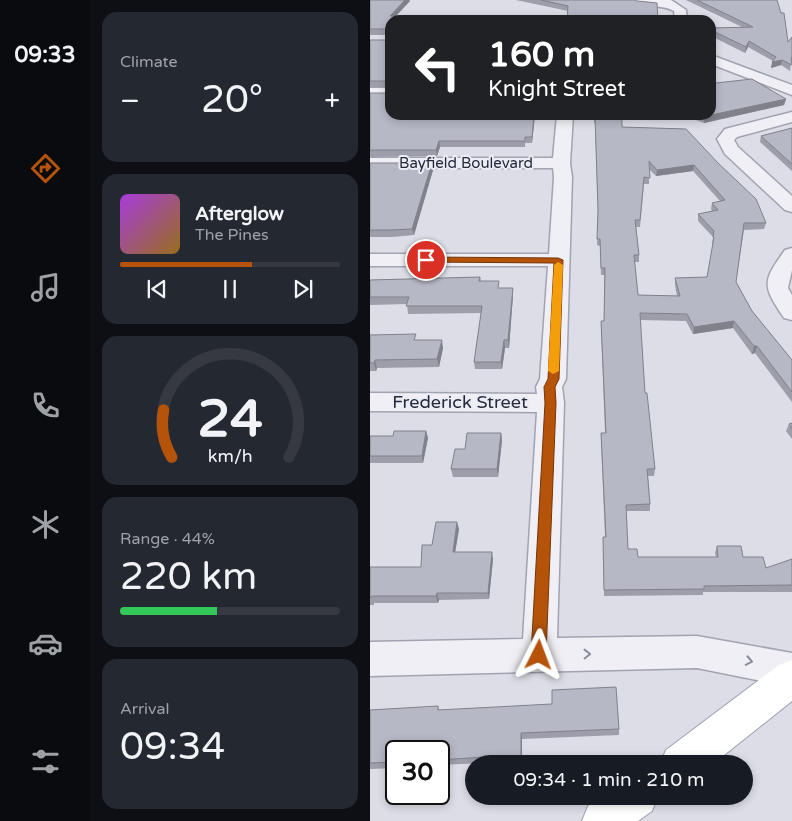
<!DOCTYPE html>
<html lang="en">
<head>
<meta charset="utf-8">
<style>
  :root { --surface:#171b24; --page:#242831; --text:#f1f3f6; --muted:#9ea1a6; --line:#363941; --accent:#b45309 }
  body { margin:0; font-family:"Varela Round",sans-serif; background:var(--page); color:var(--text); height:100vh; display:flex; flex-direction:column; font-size:19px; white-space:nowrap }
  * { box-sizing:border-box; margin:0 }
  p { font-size:16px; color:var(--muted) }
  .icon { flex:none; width:28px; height:28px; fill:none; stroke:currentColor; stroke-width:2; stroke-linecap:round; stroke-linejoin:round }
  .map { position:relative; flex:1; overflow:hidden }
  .details { display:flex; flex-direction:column; gap:12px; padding:12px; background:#0d0f14; width:280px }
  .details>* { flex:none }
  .hud { position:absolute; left:15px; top:15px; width:331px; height:105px; border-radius:15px; box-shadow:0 2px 8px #0003; background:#202124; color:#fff; overflow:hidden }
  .speed { position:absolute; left:15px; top:740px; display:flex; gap:10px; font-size:25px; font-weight:700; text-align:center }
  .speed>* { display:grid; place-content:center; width:65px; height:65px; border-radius:50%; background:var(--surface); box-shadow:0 2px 8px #0003; line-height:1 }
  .speed .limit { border:2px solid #111; border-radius:8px; background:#fff; color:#111 }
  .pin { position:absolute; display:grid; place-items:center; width:42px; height:42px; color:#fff; margin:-21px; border:2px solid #fff; border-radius:50%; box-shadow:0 1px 5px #0007 }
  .me { position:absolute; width:55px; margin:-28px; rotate:3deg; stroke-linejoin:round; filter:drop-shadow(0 0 4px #0008) }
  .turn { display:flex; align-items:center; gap:18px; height:105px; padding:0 20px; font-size:22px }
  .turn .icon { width:65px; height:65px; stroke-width:2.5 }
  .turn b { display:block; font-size:35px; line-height:42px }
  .big { font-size:38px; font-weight:600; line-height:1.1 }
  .details .widget { flex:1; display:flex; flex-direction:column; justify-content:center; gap:8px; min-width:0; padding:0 18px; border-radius:15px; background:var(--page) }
  .details .dial { align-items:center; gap:0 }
  .dial svg { height:130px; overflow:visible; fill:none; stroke:var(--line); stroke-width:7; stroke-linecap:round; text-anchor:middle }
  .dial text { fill:var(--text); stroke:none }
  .song { display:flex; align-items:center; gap:15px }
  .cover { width:60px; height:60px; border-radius:8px; background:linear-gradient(135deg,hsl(280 70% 55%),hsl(40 70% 35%)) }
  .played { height:5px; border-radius:2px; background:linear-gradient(90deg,var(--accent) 60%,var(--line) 60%) }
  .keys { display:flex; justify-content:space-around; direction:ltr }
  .heat { display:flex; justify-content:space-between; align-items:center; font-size:28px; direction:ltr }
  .charge { height:8px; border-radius:4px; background:linear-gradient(90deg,#34c759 44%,var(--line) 0) }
  .trip { position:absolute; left:95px; top:755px; width:288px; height:50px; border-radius:25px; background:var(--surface); box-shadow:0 2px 8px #0003; font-weight:600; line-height:50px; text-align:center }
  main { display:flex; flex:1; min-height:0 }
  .menu { display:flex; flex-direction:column; width:90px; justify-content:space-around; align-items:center; background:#090b0e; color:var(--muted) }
  .menu .icon { width:35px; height:35px }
  .menu .selected { color:var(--accent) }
  .menu b { font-size:22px; color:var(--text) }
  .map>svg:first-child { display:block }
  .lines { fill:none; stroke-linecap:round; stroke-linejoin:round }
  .minor-casing { stroke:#a2a3b0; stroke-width:3 }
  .major-casing { stroke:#9c9fb2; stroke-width:2 }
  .minor { fill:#efeff5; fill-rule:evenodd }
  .major { fill:#fff; fill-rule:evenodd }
  .wall { fill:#9d9eaa; fill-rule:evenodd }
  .shaded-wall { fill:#80818b }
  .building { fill:#b7b8c6; stroke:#80818b; fill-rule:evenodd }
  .oneway { stroke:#8a8c98 }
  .route { fill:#b45309; stroke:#753606 }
  .slow { fill:#f59e0b }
  .labels { text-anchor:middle; stroke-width:4; stroke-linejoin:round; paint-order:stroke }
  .far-street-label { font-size:15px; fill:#26283c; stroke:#ebedf4 }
  .street-label { font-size:18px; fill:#26283c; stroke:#ebedf4 }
</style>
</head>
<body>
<main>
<nav class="menu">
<b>09:33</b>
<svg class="icon selected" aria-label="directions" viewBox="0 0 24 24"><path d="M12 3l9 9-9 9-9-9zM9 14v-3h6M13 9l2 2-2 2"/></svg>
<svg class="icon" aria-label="music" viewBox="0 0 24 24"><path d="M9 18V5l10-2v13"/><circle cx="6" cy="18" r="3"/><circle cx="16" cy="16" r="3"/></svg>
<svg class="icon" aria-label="phone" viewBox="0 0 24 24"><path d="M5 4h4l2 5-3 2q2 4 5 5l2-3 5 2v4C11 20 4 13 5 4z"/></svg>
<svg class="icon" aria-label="climate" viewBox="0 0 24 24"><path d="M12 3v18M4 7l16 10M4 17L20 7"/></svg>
<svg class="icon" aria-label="car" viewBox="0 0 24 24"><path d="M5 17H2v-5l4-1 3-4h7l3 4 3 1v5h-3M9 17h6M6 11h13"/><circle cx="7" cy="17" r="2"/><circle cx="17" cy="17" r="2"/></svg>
<svg class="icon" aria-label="filters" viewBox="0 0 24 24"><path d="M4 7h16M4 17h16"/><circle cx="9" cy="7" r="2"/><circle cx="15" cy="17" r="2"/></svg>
</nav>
<section class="details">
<div class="widget"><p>Climate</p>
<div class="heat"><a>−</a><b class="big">20°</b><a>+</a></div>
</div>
<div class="widget">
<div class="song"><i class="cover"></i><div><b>Afterglow</b><p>The Pines</p></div></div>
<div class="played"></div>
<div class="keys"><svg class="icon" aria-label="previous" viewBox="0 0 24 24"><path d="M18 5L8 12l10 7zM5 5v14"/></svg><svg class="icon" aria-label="pause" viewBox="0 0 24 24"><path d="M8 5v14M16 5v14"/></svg><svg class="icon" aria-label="next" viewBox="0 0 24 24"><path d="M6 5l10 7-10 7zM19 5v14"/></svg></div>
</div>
<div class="widget dial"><svg viewBox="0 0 100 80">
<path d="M14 69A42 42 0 1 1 86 69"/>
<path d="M14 69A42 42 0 0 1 9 40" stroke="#b45309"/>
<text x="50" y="56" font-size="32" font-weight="700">24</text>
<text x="50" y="72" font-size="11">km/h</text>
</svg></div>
<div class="widget"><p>Range · 44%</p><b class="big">220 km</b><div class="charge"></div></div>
<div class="widget"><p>Arrival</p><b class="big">09:34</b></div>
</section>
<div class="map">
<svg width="422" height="821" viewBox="0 0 422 821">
  <rect width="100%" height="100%" fill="#dcdde6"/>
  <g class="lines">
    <defs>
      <g id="minor">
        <path d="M258,0h43l15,10 1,10h-12l-1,-9c-13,-8 -37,-2 -46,-11z"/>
        <path d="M341,55l81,30v10l-81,-31z"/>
        <rect x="0" y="88" width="20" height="10"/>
        <path d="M422,112v10l-55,15 -3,3 4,7 54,49v16l-7,-2 -60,-56 -8,-15 8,-10z"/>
        <path d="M187,115h16l-3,48 2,14 -6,202 -4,8 2,16 -7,235 140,-2 95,17v34l-95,-19 -327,8v-34l153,-3 14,-227 -167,-1v-18l167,1 -1,-7 4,-8 8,-113h-178v-12h179l5,-77 -1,-9h-183v-10h183z"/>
        <path d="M422,248v22l-4,18 4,7v25l-8,-2c-22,-33 -22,-36 1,-68z"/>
      </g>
      <g id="major">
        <path d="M422,660v41l-79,63h-53l6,-14 113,-85z"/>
        <path d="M231,796h57l-6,15 -14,10h-56l6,-15z"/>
      </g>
    </defs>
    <use href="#minor" class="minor-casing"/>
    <use href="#major" class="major-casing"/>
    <use href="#minor" class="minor"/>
    <use href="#major" class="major"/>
  </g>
  <g class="wall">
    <path d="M0,0h39l1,1 -14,15 58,3 106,-2v3h-170v15h-20z"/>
    <path d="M146,0h119l-67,11z"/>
    <path d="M316,0h91l11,42 4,-5v26h-1l-1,8 -9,-6 -10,3 2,-7 -25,-14 -3,6 -34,-17v-8l31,-1z"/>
    <rect x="0" y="40" width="20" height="47"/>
    <path d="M0,93l165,22 -3,28h-7v4h-85l-3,9 -67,1z"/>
    <path d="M416,99l-2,6 -80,18 -21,-8h28z"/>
    <path d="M224,115l28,12 64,2 80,94 -2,6 -20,1 -8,52 16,29 40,49v42l-37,-49 -3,1 -19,-26 -40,6 -7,-13 -46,-1 5,73 10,76 -1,7h-6l2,28v7h-24l2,38 10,8h78l-1,-4 2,-7 26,11 23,11 26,-9v33h-89v3l-99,1 -1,-53v-6h2l-4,-97v-7h4l-4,-105v-7h3v-46h-3l-1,-29 -3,-1 1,-31 -3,-91h-1zM279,169l7,7 37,-5 27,30 -8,2 -1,6 1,2 -14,3v7l15,16 -1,7h1l-6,33 -32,1v7l2,11 -39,-1 -4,-33h5v-7l-3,-28h4l4,-43h5z"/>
    <path d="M422,128v43l-32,-29 1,-6z"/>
    <path d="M0,163h62l1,7 -19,65 -22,2h-22z"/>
    <path d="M110,277l1,4 18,7 14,7 -4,53h-4l-3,21h-27l-1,-7 7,-49 -73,1 -1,-10 -37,1v-25z"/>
    <path d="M0,335l47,5 26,8 -4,19 -62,1 -1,3h-6z"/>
    <path d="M422,423v16l-6,-8 3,-7z"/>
    <path d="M56,431l2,7 -5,25h-53v-27h23z"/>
    <path d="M131,433l1,7 -4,37h-45l-2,-8 14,-20z"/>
    <path d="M89,529l-4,23 38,7 -4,40 -50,1 -1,3h-64v2h-4v-38h51l11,-22z"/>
    <path d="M68,706l1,4 180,19v6l-97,4 -38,24 -45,2v-14h-43v17l-26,1v-57z"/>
  </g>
  <g class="shaded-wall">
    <path d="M35,0h4l1,1 -18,19 -2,-4z"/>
    <path d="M379,41l-1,6 -3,6 1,-6z"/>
    <path d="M412,60l-1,5 -10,3 1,-6z"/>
    <path d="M416,99l-2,6 -80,18 1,-7z"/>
    <path d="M164,115h1l-3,28v-6z"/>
    <path d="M69,141l1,6 -3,9 -1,-6z"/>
    <path d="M62,163l1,7 -19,65 -2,-6z"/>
    <path d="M324,165l-1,6 -37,5 1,-6z"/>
    <path d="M143,288v7l-4,53 -1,-8z"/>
    <path d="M364,321l-1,7 -40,6 1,-7z"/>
    <path d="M72,340l1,8 -4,19 -2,-8z"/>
    <path d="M134,340l1,8 -3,21 -1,-7z"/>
    <path d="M384,346h3l-2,7 -3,1z"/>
    <path d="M5,360l2,8 -1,3 -2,-8z"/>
    <path d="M56,431l2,7 -5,25 -1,-7z"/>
    <path d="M131,433l1,7 -4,37 -1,-8z"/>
    <path d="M87,522l2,7 -5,30 -1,-7z"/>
    <path d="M122,552l1,7 -4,40 -1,-6z"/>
    <path d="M67,593l2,7 -1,3 -2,-7z"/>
    <path d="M151,733l1,6v25h-1z"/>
  </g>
  <g class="building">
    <path d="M0,0h35l-15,16 64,3 1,-3 105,1 -3,3h-167v9h-20z"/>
    <path d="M171,0h94l2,1 20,2 1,17h-91l1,-14z"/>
    <path d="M327,0h80l4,13h3l4,29 4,-5v20l-1,1 1,7 -10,-5 -10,2 4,-5 -27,-16 -3,6 -35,-17v-2l42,-1z"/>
    <rect x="0" y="40" width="20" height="41"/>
    <path d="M382,79l34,20 -75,16v-33l5,1z"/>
    <path d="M0,93h20v22h144l-2,22h-7v4h-86l-3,9h-66z"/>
    <path d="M224,115h28v12l64,2 33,35 37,35 10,24h-22l-8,59 16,29 40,49v32l-35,-46h-3l-20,-25 -40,6 -7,-13 -47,-1 5,80h2l8,76h-8l3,35 -24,1 2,44h9l1,8h80l-1,-11h24l2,11h20l3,11 26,-9v26l-88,1v3l-100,1 -1,-53h3l-5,-104h5l-5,-112h3l1,-53h-4l-1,-29h-3l1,-30 -3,-92h-1zM279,161l8,9 37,-5 31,35 -13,3 6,7 -20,4 16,17 -1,6h1l-7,40 -32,1 5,18 -42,-1 -4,-40h5l-4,-35h5l4,-43 6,1z"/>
    <path d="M422,128v36l-31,-28z"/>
    <path d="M0,163h62l-20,66 -22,1h-20z"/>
    <path d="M110,277l-1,4h20l-1,7h15l-5,52h-4l-3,22h-27l8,-56h-76l3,-9h-39v-17z"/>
    <path d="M46,334l-2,6h28l-5,19 -62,1 -1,3h-4v-28z"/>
    <path d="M422,423v6l-3,-5z"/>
    <path d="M24,431h32l-4,25h-52v-20h23z"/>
    <path d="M97,433h34l-4,36h-46l4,-20h10z"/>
    <path d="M66,522h21l-4,30h39l-4,41h-51l-1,3h-64l-1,2h-1v-31h51l1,-22h10z"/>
    <path d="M246,687l3,42 -98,4v31h-37v-7l-45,3v-9h-43v11l-26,1v-53l68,-4v4l114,-6v-14z"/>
  </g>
  <defs><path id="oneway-chevron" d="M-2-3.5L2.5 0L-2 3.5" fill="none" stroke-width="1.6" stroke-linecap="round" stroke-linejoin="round" transform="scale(1.25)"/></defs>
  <g class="oneway">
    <use href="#oneway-chevron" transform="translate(217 654) rotate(-1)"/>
    <use href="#oneway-chevron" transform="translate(379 661) rotate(11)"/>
  </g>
  <path class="route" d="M56,257l132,1 5,2 -4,119 -4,8 1,16 -10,252 -2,5 -5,2 -6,-2 -2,-5 14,-252 -1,-16 4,-8 6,-116 -131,-1v-4z"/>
  <path class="slow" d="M188,262l5,3 -4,106 -6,3 -5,-3 6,-106z"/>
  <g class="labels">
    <g class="far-street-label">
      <text x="96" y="168">Bayfield Boulevard</text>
    </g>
    <g class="street-label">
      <text x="90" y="408">Frederick Street</text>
    </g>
  </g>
</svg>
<div class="speed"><div class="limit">30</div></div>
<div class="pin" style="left:56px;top:260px;background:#d93025"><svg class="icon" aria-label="arrive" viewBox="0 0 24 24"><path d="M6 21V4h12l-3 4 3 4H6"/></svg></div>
<svg class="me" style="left:169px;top:655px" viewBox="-20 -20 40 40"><path d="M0-17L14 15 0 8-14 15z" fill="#b45309" stroke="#fff" stroke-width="4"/></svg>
<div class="trip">09:34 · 1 min · 210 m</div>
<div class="hud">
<div class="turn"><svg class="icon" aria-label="left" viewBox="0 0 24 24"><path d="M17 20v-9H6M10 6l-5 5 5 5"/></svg><div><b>160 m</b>Knight Street</div></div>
</div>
</div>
</main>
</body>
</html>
